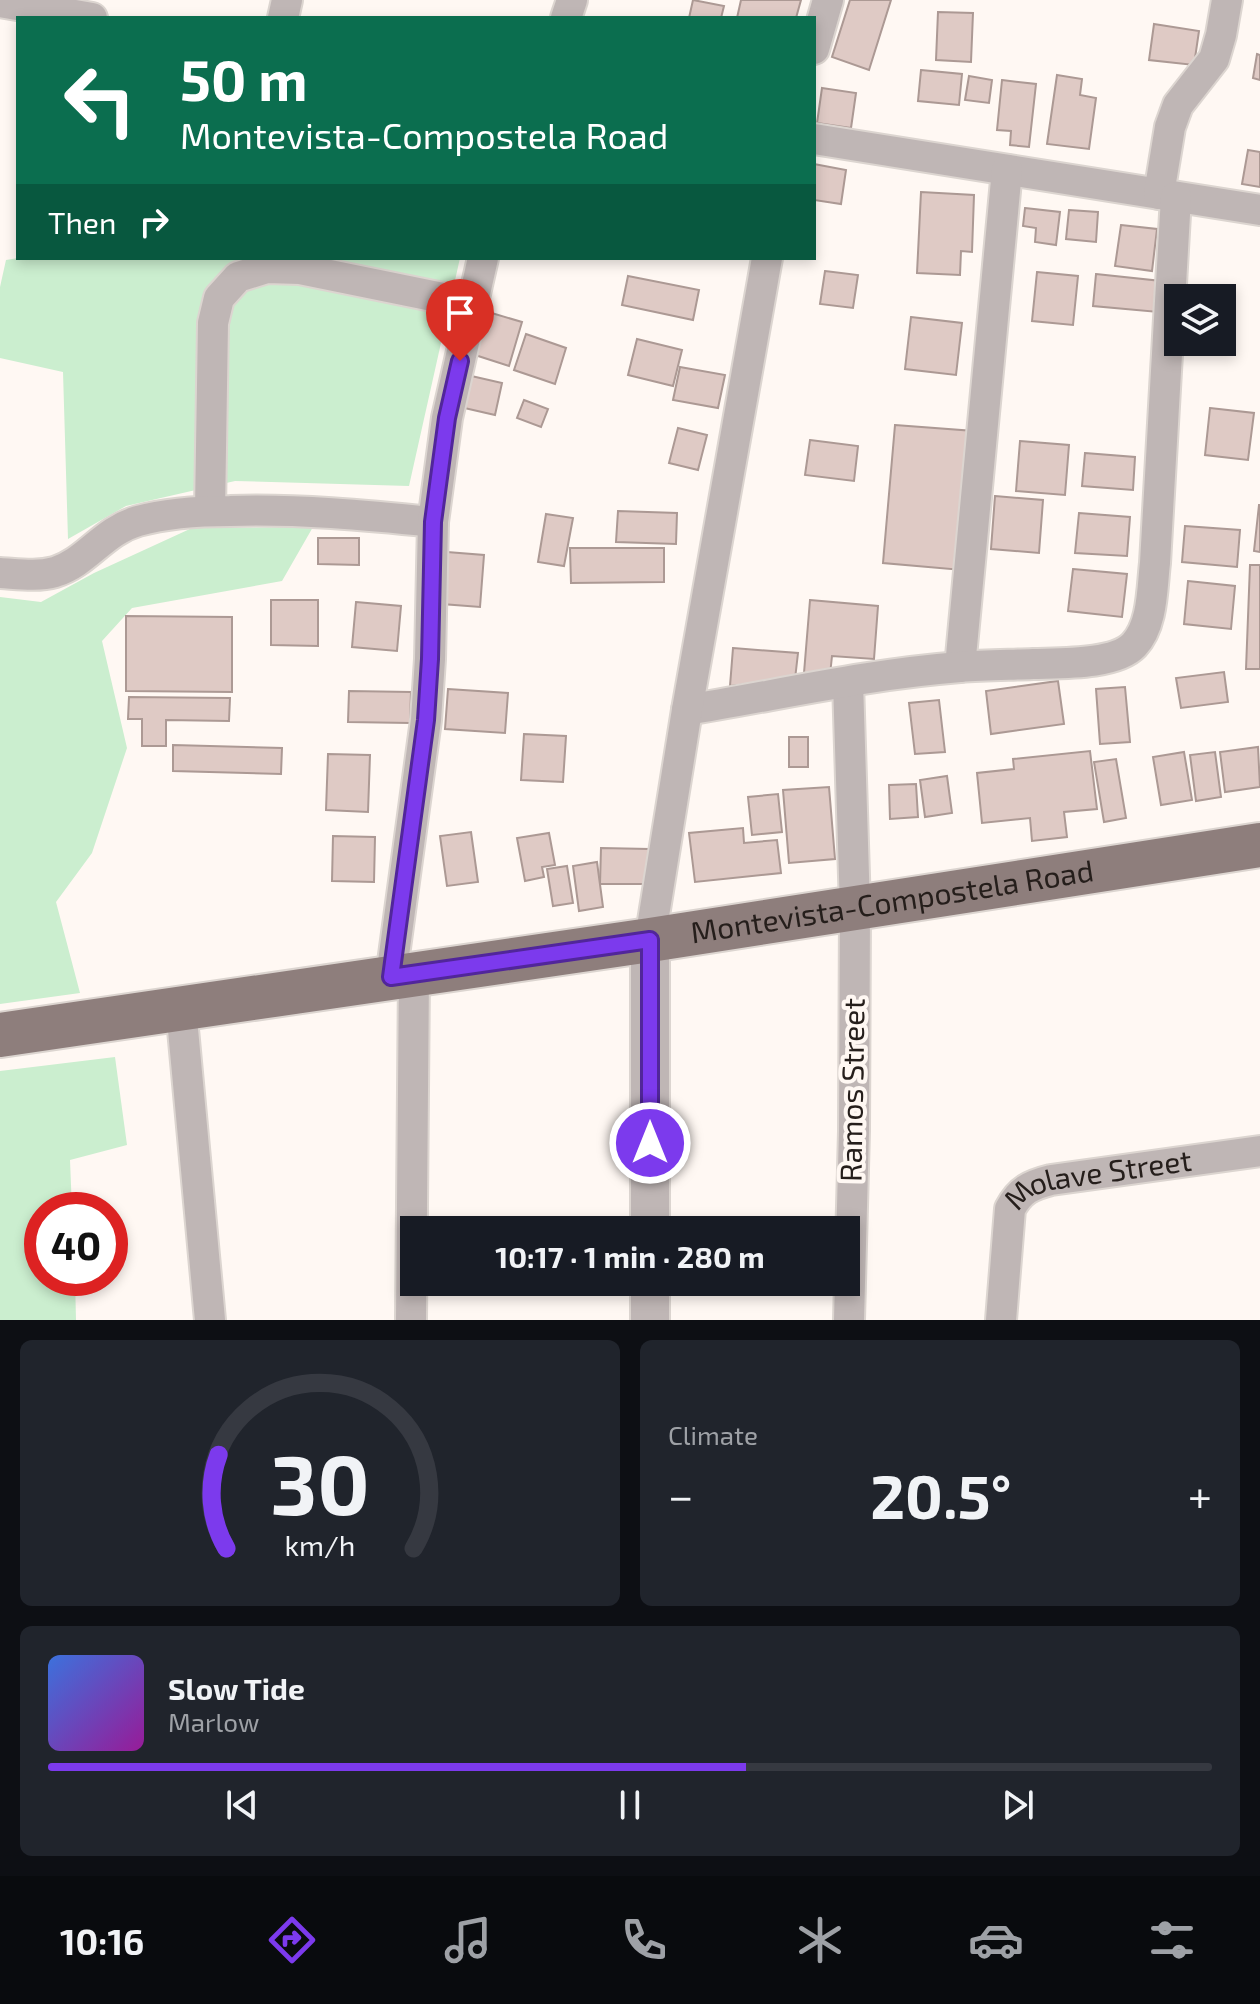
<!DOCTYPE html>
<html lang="en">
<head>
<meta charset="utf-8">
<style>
  :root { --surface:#171b24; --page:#20242c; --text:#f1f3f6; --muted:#9ea1a6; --line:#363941; --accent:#7c3aed }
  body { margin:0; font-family:"Exo 2",sans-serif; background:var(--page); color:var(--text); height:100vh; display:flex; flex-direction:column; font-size:30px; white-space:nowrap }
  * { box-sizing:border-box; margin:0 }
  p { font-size:26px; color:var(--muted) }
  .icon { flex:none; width:44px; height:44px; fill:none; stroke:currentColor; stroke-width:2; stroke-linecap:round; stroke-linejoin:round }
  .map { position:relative; height:1320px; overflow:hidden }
  .details { display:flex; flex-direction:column; gap:20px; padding:20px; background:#0d0f14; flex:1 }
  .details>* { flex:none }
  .top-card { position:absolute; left:16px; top:16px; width:800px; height:244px; border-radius:0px; box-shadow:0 4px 12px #0003; background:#0b6e4f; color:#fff; overflow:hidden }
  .buttons { position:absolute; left:1164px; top:284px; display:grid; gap:16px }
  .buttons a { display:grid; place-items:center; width:72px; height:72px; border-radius:0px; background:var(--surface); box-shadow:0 4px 12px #0003; font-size:40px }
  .speed { position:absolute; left:24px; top:1192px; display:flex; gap:16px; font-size:40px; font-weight:700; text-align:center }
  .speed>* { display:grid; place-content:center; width:104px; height:104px; border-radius:50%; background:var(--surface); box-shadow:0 4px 12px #0003; line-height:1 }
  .speed .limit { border:12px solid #d22; background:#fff; color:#111 }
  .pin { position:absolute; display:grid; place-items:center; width:68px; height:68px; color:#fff; margin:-82px -34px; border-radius:50% 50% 50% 0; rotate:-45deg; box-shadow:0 0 8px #0007 }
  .pin .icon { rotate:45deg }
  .me { position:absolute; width:88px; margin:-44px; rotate:0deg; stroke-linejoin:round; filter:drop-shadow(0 0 6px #0008) }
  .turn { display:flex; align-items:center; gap:28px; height:168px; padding:0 32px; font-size:36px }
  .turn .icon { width:104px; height:104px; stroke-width:2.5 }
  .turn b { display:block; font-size:56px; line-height:68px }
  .then { display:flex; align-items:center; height:76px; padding:0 32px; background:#0003; gap:16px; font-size:30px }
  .big { font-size:60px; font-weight:700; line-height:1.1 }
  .details .widget { flex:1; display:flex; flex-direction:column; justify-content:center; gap:12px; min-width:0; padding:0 28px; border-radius:12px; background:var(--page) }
  .details .dial { align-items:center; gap:0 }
  .dial svg { height:208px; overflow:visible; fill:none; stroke:var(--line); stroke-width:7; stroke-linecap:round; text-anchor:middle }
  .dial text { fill:var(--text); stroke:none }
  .song { display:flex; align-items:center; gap:24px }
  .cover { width:96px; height:96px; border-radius:12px; background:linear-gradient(135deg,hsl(220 70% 55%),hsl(300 70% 35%)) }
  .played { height:8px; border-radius:4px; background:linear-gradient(90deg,var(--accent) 60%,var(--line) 60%) }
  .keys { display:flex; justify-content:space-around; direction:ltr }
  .heat { display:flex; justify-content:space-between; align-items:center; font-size:44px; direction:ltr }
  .details .tiles { flex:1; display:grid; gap:20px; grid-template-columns:1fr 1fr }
  .widget:last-child { grid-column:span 2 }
  .trip { position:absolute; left:400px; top:1216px; width:460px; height:80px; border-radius:0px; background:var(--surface); box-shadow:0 4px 12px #0003; font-weight:700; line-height:80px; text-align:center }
  .menu { display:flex; height:128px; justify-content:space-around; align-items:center; background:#090b0e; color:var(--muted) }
  .menu .icon { width:56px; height:56px }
  .menu .current { color:var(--accent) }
  .menu b { font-size:36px; color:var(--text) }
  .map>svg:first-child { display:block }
  .green { fill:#cbeecf }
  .building { fill:#dfcac5; stroke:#ac9994; stroke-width:2 }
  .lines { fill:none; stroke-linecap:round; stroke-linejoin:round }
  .minor-casing { stroke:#dcd5d0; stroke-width:34 }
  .tertiary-casing { stroke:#dcd5d0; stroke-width:42 }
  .primary-casing { stroke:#dcd5d0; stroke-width:48 }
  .minor { stroke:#bfb6b5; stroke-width:30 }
  .tertiary { stroke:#bfb6b5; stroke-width:38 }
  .primary { stroke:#8e7e7c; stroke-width:44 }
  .route-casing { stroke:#51269a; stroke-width:20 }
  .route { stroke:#7c3aed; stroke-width:14 }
  .labels { text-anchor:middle; stroke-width:8; stroke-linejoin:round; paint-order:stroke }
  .street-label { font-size:30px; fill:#251e1b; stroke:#fff8f3 }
</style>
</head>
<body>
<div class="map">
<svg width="1260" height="1320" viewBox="0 0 1260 1320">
  <rect width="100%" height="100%" fill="#fff8f3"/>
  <g class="green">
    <path d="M18,258h442l-51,228 -174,-5 -109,25 -58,33 -5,-167 -63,-14v-71l6,-27z"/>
    <path d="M313,527l-31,54 -150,27 -30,33 25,107 -35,105 -36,49 24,91 -80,11v-407l41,5 53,-29 98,-45z"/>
    <path d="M115,1057l12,88 -57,15 2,50h-30v68h33l1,42h-76v-249z"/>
  </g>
  <g class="building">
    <path d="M693,0l31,6 -3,12h-32z"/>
    <path d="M741,0h60l-5,18h-59z"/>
    <path d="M850,0h41l-22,70 -37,-13z"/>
    <path d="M938,12l35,1 -2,49 -35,-2z"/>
    <path d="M1154,24l45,7 -5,34 -45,-5z"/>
    <path d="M1257,54l3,1v25l-7,-2z"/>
    <path d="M921,70l41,4 -3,31 -41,-4z"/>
    <path d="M1057,75l25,4 -2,16 16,3 -7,51 -42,-5z"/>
    <path d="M969,76l23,4 -3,23 -24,-3z"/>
    <path d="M1002,80l34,4 -7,63 -19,-2 1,-14 -14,-1z"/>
    <path d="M822,88l34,5 -5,35 -34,-5z"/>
    <path d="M1248,150l12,2v35l-18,-3z"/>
    <path d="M814,164l32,6 -5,34 -27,-4z"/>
    <path d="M921,192l53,3 -2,57 -11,-1 -1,24 -43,-2z"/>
    <path d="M1025,208l35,4 -4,33 -21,-3 1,-14 -13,-2z"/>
    <path d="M1069,210l29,2 -2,30 -30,-3z"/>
    <path d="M1121,225l36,4 -5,42 -37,-5z"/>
    <path d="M825,271l33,4 -5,33 -33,-4z"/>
    <path d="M1037,272l41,4 -5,49 -41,-4z"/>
    <path d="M1096,274l65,7 -3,31 -65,-6z"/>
    <path d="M628,276l71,14 -6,30 -71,-15z"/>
    <path d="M485,311l37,11 -13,44 -37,-12z"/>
    <path d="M911,317l51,6 -6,52 -51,-6z"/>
    <path d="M526,334l40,14 -11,36 -41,-14z"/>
    <path d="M637,339l45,11 -9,36 -45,-11z"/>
    <path d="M680,367l45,8 -7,33 -45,-8z"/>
    <path d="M467,375l35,8 -7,32 -35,-8z"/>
    <path d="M524,400l24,9 -7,18 -24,-9z"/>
    <path d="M1210,408l44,5 -6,47 -43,-5z"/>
    <path d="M895,425l79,6 -12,139 -79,-7z"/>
    <path d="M678,428l29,7 -9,35 -29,-7z"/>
    <path d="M810,440l48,6 -4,35 -49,-6z"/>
    <path d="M1020,441l49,4 -4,50 -49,-4z"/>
    <path d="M1085,453l50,4 -2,33 -51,-4z"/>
    <path d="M995,496l48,4 -4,53 -48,-4z"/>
    <path d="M1259,505h1v47l-6,-1z"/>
    <path d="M618,511l59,2 -1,31 -60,-2z"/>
    <path d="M1079,513l51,4 -3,39 -52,-3z"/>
    <path d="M546,514l27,4 -9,48 -26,-4z"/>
    <path d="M1185,526l55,4 -3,37 -55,-5z"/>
    <path d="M318,538h41v27l-41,-1z"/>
    <path d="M570,548h94v34l-93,1z"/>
    <path d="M447,552l37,3 -4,52 -38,-3z"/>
    <path d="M1250,565h10v104h-14z"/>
    <path d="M1073,569l54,5 -5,43 -54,-6z"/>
    <path d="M1188,581l47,5 -4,43 -47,-5z"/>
    <path d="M271,600h47v46l-47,-1z"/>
    <path d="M810,600l68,6 -4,53 -42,-3 -2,19 -26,-2z"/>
    <path d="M356,602l45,4 -4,45 -45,-4z"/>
    <path d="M126,616l106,1v75l-106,-1z"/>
    <path d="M733,648l65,5 -3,26 -65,7z"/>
    <path d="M1224,672l4,30 -47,6 -5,-30z"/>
    <path d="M1058,681l6,43 -73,10 -5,-43z"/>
    <path d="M1125,687l5,55 -30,2 -4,-55z"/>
    <path d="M448,689l60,4 -3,40 -60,-4z"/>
    <path d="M349,691l62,1 -1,31 -62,-1z"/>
    <path d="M129,697l101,1 -1,23 -63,-1v26h-24v-27h-14z"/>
    <path d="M939,700l6,52 -30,2 -6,-51z"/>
    <path d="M524,734l42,2 -3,46 -42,-2z"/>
    <rect x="789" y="737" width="19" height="30"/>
    <path d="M173,745l109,3 -1,26 -108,-3z"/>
    <path d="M1258,747l2,40 -35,5 -5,-40z"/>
    <path d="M1090,751l7,58 -33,3 3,25 -35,4 -2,-23 -48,5 -5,-50 37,-4 -1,-10z"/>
    <path d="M1184,752l8,48 -31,5 -8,-48z"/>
    <path d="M1215,752l6,45 -25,4 -6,-46z"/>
    <path d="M328,754l42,1 -2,57 -42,-2z"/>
    <path d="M1116,759l10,59 -22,4 -10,-60z"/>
    <path d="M947,776l5,37 -27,4 -5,-37z"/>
    <path d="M916,784l2,33 -28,2 -1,-34z"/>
    <path d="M829,787l6,72 -46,4 -6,-73z"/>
    <path d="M778,794l4,38 -30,3 -4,-38z"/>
    <path d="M743,828l1,15 33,-3 4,33 -86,9 -6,-49z"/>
    <path d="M471,832l7,50 -31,4 -7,-50z"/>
    <path d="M549,833l6,32 -13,2 2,10 -19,4 -8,-43z"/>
    <path d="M333,836l42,1 -1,45 -42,-1z"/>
    <path d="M601,848l48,1v35h-49z"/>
    <path d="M597,862l6,45 -24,4 -6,-45z"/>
    <path d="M567,866l6,37 -20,3 -6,-37z"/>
  </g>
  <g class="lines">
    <defs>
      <g id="minor">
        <path d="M0,2l92,16"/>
        <path d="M283,18l4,-18"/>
        <path d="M566,18l6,-18"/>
        <path d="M814,49l14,-49"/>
        <path d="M814,139l446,71"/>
        <path d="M1159,194l11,-67 8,-22 36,-46 7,-24 6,-35"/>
        <path d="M210,511l3,-188 6,-25 19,-21 29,-9 33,1 172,35"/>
        <path d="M0,573c18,1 37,4 55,-1 32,-10 48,-41 83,-51 29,-8 62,-10 92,-10 68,-2 135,4 203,11"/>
        <path d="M960,667l47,-497"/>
        <path d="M848,682l7,226 -1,223 -5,189"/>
        <path d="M687,710c91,-15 182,-36 273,-43 24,-2 49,-2 73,-3 27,-1 82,1 101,-19 19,-20 18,-57 21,-82l21,-366"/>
        <path d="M650,940l37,-230 80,-452"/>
        <path d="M391,977l35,-257 4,-61 3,-137 14,-104 36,-160"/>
        <path d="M181,1008l29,312"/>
        <path d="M411,1320l3,-346"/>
        <path id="s1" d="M1001,1320l9,-111c10,-19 21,-24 41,-29l209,-29"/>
      </g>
      <g id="tertiary">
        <path d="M650,1230v-290"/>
        <path d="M650,1320v-38"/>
      </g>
      <g id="primary">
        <path id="s2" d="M0,1035l650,-95 610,-95"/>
      </g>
    </defs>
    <use href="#minor" class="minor-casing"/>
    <use href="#tertiary" class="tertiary-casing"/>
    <use href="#primary" class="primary-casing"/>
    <use href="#minor" class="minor"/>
    <use href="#tertiary" class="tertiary"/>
    <use href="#primary" class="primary"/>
  </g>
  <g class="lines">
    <defs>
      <path id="route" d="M460,361l-13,57 -14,104 -3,137 -4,61 -35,257 259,-37v203"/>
    </defs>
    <use href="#route" class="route-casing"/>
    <use href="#route" class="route"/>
  </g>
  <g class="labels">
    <g class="street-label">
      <text dy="10" stroke="none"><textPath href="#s2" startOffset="902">Montevista-Compostela Road</textPath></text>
      <text transform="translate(853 1090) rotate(-89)" y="10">Ramos Street</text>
      <text dy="10" stroke="none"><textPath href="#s1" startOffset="210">Molave Street</textPath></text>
    </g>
  </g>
</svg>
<div class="buttons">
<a><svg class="icon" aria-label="layers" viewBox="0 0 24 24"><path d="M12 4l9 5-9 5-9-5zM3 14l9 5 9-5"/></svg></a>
</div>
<div class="speed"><div class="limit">40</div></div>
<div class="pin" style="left:460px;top:361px;background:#d93025"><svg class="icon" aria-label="arrive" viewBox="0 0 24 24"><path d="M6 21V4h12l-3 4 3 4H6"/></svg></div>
<svg class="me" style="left:650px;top:1143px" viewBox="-20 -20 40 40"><circle r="17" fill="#7c3aed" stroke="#fff" stroke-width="3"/><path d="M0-11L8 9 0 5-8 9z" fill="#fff"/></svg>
<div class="trip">10:17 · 1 min · 280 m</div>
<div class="top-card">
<div class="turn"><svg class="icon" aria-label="left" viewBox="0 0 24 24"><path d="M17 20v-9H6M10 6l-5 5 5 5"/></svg><div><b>50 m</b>Montevista-Compostela Road</div></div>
<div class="then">Then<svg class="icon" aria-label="right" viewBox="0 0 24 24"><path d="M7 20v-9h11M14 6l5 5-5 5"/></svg></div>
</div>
</div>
<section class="details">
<div class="tiles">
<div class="widget dial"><svg viewBox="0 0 100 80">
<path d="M14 69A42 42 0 1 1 86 69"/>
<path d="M14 69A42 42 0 0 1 11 33" stroke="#7c3aed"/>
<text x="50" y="56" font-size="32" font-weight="700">30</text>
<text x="50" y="72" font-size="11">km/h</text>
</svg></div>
<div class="widget"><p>Climate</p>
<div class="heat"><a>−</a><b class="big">20.5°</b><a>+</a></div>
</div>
<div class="widget">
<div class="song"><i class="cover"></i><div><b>Slow Tide</b><p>Marlow</p></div></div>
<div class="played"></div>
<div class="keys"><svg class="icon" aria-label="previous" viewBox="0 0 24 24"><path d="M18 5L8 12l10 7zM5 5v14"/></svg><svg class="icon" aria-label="pause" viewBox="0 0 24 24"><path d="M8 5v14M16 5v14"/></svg><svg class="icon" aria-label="next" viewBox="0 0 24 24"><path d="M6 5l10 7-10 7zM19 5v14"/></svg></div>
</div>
</div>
</section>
<nav class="menu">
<b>10:16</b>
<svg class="icon current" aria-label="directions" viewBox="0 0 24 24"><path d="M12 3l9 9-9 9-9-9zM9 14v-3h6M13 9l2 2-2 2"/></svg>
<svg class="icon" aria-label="music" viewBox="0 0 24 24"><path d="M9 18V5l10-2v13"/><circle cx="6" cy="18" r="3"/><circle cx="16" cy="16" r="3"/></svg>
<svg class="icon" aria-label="phone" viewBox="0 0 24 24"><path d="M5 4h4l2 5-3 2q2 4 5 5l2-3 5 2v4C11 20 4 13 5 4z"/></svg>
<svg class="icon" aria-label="climate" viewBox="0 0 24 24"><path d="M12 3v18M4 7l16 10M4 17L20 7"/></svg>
<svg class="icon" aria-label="car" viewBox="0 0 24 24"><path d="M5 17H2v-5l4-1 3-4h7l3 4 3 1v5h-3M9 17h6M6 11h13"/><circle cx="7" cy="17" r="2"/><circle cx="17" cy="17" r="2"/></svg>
<svg class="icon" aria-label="filters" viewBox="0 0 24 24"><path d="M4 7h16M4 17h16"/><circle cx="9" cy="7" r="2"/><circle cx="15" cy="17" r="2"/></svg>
</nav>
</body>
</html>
